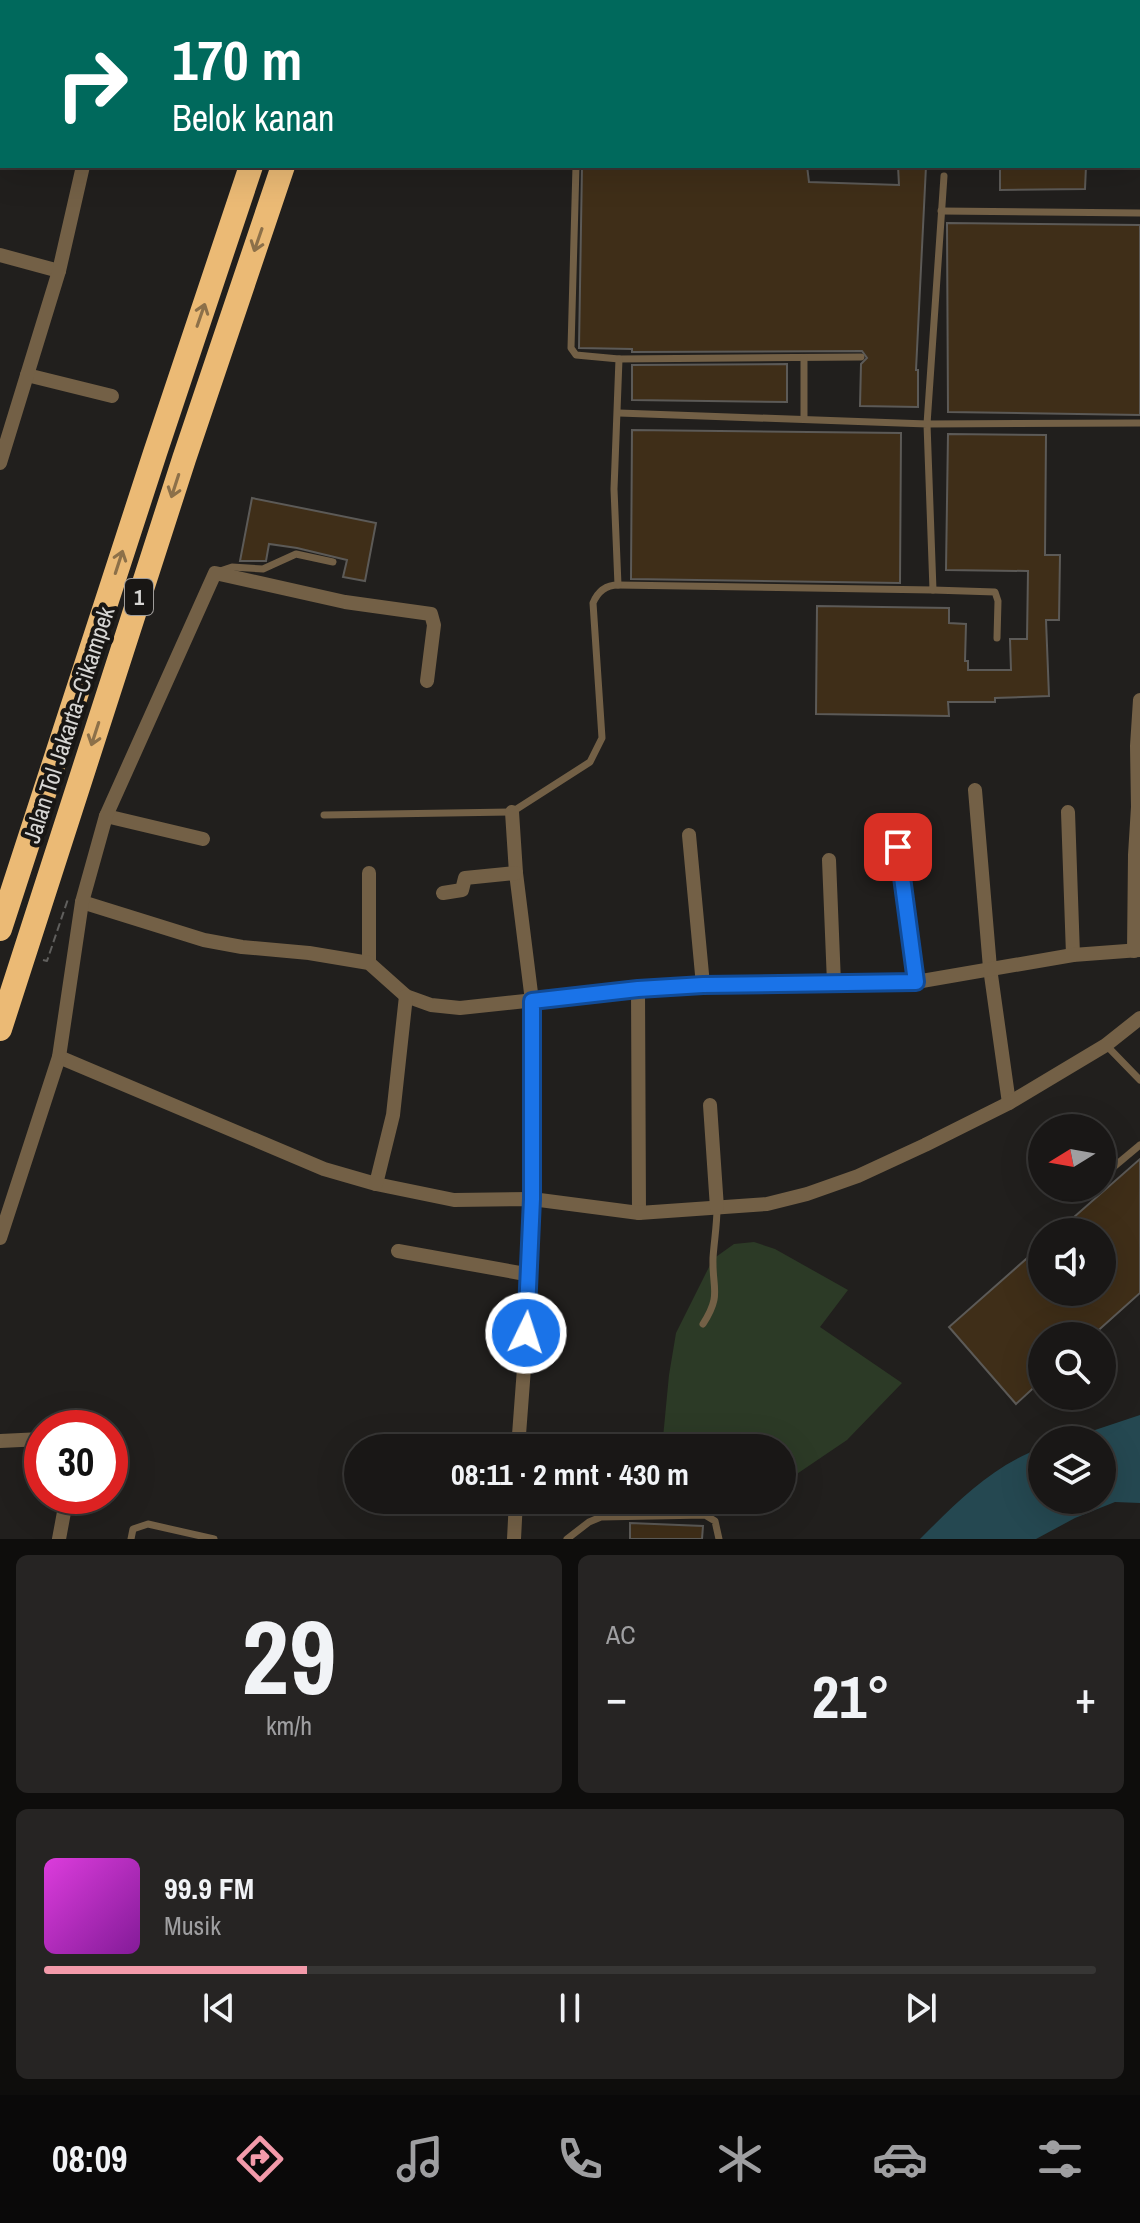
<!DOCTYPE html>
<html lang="id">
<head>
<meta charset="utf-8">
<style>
  :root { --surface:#191716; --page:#262423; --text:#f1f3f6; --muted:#9f9fa1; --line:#373635; --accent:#f39aaa }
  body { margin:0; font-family:"Archivo Narrow",sans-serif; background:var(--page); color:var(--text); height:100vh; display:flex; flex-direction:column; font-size:30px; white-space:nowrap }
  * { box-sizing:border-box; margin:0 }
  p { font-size:26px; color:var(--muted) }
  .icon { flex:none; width:44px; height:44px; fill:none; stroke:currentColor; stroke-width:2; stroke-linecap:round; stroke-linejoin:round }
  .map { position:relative; height:1539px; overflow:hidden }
  .panel { display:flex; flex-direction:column; gap:16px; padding:16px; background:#0e0d0c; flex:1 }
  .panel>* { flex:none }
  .hud { position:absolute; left:0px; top:0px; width:1140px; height:168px; box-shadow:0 8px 32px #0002,0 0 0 2px var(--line); background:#00695c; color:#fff; overflow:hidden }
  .needle { width:52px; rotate:259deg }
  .fabs { position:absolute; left:1028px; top:1114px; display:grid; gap:16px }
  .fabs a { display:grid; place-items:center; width:88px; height:88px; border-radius:50%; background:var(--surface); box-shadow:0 8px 32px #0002,0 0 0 2px var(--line); font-size:40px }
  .speed { position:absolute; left:24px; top:1410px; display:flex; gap:16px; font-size:40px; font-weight:700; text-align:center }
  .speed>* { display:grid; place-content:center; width:104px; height:104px; border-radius:50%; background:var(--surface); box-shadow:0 8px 32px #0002,0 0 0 2px var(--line); line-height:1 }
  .speed .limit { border:12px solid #d22; background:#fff; color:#111 }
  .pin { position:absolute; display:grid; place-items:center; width:68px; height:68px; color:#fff; margin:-34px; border-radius:16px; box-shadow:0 4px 12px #0006 }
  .me { position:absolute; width:88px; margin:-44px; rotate:4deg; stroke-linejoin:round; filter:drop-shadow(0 0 6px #0008) }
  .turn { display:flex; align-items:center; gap:28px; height:168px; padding:0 40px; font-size:36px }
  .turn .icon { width:104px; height:104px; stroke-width:2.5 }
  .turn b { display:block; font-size:56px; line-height:68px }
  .big { font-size:60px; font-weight:700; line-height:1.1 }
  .panel .card { flex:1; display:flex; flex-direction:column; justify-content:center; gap:12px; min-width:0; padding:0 28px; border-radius:12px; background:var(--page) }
  .panel .dial { align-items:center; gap:0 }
  .dial b { font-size:104px; line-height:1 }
  .song { display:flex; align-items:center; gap:24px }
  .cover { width:96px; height:96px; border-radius:12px; background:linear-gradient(135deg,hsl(300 70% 55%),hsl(290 70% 35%)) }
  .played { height:8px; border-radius:4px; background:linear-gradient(90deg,var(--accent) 25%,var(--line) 25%) }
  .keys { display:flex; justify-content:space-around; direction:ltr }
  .heat { display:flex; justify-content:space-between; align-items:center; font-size:44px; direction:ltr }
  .panel .tiles { flex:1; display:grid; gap:16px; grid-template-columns:1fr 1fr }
  .card:last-child { grid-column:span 2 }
  .trip { position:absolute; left:344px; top:1434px; width:452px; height:80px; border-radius:40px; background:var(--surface); box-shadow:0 8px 32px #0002,0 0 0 2px var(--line); font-weight:700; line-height:80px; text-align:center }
  .tab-bar { display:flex; height:128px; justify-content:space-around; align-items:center; background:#0a0909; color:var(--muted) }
  .tab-bar .icon { width:56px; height:56px }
  .tab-bar .on { color:var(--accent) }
  .tab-bar b { font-size:36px; color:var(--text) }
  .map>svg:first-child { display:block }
  .green { fill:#2c3a26 }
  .water { fill:#254851 }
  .building { fill:#3f2e18; stroke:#5c5a57; stroke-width:2 }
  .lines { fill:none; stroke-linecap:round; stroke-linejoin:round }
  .path { stroke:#605f5d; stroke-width:2; stroke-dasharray:8 4; stroke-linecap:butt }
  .service { stroke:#736046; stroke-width:7 }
  .minor { stroke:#736046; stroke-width:14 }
  .motorway { stroke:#ebba75; stroke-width:24 }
  .oneway { stroke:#8c7049 }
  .route-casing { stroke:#114b97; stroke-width:20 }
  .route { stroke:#1a73e8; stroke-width:14 }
  .labels { text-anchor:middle; stroke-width:8; stroke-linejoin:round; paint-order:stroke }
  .shield { fill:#181614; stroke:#9e9c9a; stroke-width:2 }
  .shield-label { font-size:22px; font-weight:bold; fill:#d7d6d4 }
  .street-label { font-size:24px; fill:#d7d6d4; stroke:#181614 }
</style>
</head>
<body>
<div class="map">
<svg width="1140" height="1539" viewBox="0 0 1140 1539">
  <rect width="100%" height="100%" fill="#211f1d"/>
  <path class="green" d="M754,1242l21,7 73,41 -28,37 82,56 -55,57 -65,44v-36h-120l7,-73 7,-42 37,-74 21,-15z"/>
  <path class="water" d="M1140,1415v88l-25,-1 -40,16 -39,21h-116c35,-35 74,-75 122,-91v52h60v-60h-37z"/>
  <g class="building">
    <path d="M582,166h225l2,16 90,3 -1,-19h28l-10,204h2v37l-58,-1 1,-42 6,-6 -5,-7 -230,1v-3l-53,-1z"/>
    <path d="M1000,166h86l-1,23 -85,1z"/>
    <path d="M947,223l193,2v190l-192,-3z"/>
    <path d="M787,364v38l-155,-2v-35z"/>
    <path d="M632,430l269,3 -1,150 -269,-4z"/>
    <path d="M948,434l98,1 -1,120h15l-1,65h-13l3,76 -54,2v4h-47l1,14 -133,-2 1,-108 132,2v15l17,1 -1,37h3v9h43l-1,-31h17l1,-68 -82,-1z"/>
    <path d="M252,498l124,25 -11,58 -22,-4 4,-17 -50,-12 -28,-4 -3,17h-26z"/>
    <path d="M1140,1159v134l-48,43h-50v44l-26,24 -67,-77 93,-82v47h60v-60h-45z"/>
    <path d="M630,1523l73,3 -1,13h-72z"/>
  </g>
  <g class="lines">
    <path class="path" d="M43,960l4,1 21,-62"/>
    <g class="service">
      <path d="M0,28l2,1"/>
      <path d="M944,176l-17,248 213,-1"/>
      <path d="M941,211l199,2"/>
      <path d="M619,359l242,-2"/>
      <path d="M804,419v-61"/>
      <path d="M217,572l15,-5 31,2 33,-15 37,8"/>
      <path d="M618,585l315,5 -6,-166 -308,-11"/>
      <path d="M933,590l62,2 3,9 -1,37"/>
      <path d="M324,815l188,-3 78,-50 12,-24 -9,-135c5,-12 13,-18 25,-18l-4,-96 5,-130 -43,-4 -5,-7 5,-182"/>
      <path d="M1106,1045l34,35"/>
      <path d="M1104,1175l36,-30"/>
      <path d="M703,1324c19,-30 9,-34 10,-66 1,-16 4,-33 4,-50"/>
      <path d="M131,1539l2,-10 15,-5 66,15"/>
      <path d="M567,1539l22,-17 12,-5 104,-2 10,6 4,18"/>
    </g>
    <g class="minor">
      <path d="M0,255l59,16"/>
      <path d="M27,375l85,21"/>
      <path d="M0,463l59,-192 24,-105"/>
      <path d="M975,790l15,178 19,135"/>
      <path d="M512,812l4,61 16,128 -1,274 -13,173"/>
      <path d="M1068,812l5,143"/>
      <path d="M106,816l97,23"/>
      <path d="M895,820l21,162"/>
      <path d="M689,835l14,150"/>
      <path d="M829,860l5,123"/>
      <path d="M369,873v90"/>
      <path d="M443,893l19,-3 3,-12 51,-5"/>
      <path d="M82,902l122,38 38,7 67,6 60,10 37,33 25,9 29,3 178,-19 65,-4 213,-3 157,-27 67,-5"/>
      <path d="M1134,951l1,-96 3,-48 -1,-61 3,-46"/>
      <path d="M638,989l1,224"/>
      <path d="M59,1057l265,112 52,15 78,16 78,-1 107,14 128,-9 40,-10 51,-18 67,-31 84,-42 97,-58 34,-27"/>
      <path d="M710,1105l7,103"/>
      <path d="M376,1184l17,-69 13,-119"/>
      <path d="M0,1238l59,-181 23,-155 24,-86 109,-243 130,29 86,12 3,11 -7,56"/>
      <path d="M398,1251l133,24"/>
      <path d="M0,1441l42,-2"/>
      <path d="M470,1447l6,1"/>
      <path d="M59,1539l8,-43"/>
      <path d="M514,1539l2,-39"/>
    </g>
    <g class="motorway">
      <path d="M306,2l1,-2"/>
      <path d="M338,2l1,-2"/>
      <path d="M0,929l155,-476 96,-287"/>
      <path d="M0,1029l184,-570 99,-293"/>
    </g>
  </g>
  <defs><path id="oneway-shaft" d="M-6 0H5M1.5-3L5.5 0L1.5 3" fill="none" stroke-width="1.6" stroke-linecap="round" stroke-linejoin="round" transform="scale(2)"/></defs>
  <g class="oneway">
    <use href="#oneway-shaft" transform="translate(258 240) rotate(109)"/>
    <use href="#oneway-shaft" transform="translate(201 315) rotate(-71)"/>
    <use href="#oneway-shaft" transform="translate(175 486) rotate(108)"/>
    <use href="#oneway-shaft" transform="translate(119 562) rotate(-72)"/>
    <use href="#oneway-shaft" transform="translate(95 734) rotate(108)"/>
  </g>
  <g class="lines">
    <defs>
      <path id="route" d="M526,1333l6,-134v-198l106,-12 65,-4 213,-3 -18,-135"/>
    </defs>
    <use href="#route" class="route-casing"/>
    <use href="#route" class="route"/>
  </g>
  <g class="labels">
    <rect class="shield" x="125" y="579" width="28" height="36" rx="6"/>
    <g class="shield-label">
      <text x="139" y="605">1</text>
    </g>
    <g class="street-label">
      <text transform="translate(69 725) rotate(-72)" y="8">Jalan Tol Jakarta–Cikampek</text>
    </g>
  </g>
</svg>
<div class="fabs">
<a><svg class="needle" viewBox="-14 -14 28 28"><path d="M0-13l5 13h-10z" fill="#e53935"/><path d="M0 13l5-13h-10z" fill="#9f9fa1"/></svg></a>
<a><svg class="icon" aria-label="sound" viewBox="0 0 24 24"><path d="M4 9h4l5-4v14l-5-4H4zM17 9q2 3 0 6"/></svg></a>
<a><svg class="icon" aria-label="search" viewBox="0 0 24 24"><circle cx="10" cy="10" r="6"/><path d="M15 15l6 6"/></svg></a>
<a><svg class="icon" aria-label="layers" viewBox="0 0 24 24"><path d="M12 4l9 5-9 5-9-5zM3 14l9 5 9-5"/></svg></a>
</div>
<div class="speed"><div class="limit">30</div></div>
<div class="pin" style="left:898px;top:847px;background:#d93025"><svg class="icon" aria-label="arrive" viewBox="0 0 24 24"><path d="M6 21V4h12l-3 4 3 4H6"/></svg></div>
<svg class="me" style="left:526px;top:1333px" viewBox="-20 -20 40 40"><circle r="17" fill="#1a73e8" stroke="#fff" stroke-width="3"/><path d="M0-11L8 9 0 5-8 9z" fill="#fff"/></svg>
<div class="trip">08:11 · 2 mnt · 430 m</div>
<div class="hud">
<div class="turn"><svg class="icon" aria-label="right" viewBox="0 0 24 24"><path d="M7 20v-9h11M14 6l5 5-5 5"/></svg><div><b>170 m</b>Belok kanan</div></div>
</div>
</div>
<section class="panel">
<div class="tiles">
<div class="card dial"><b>29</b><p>km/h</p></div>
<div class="card"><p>AC</p>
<div class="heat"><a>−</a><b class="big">21°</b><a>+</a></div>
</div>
<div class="card">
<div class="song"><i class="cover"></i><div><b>99.9 FM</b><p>Musik</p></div></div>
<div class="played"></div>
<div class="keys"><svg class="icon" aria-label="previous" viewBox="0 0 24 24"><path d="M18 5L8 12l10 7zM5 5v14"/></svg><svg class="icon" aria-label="pause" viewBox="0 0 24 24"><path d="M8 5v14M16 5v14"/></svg><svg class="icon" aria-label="next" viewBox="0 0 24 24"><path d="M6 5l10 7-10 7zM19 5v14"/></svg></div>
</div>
</div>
</section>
<nav class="tab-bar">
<b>08:09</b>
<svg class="icon on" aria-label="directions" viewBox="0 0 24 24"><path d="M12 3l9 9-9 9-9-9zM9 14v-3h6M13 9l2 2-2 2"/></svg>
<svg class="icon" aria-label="music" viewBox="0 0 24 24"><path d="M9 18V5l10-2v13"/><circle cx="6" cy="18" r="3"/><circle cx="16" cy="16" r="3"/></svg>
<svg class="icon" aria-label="phone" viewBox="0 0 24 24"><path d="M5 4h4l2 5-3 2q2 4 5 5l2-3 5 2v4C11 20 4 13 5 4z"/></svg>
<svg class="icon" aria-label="climate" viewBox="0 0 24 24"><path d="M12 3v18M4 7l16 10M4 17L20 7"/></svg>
<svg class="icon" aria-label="car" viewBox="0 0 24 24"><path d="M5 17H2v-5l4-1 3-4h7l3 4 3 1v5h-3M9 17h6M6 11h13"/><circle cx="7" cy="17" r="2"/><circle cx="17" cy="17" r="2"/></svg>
<svg class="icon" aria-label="filters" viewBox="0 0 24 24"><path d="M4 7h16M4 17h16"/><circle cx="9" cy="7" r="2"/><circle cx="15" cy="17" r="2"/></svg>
</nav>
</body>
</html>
